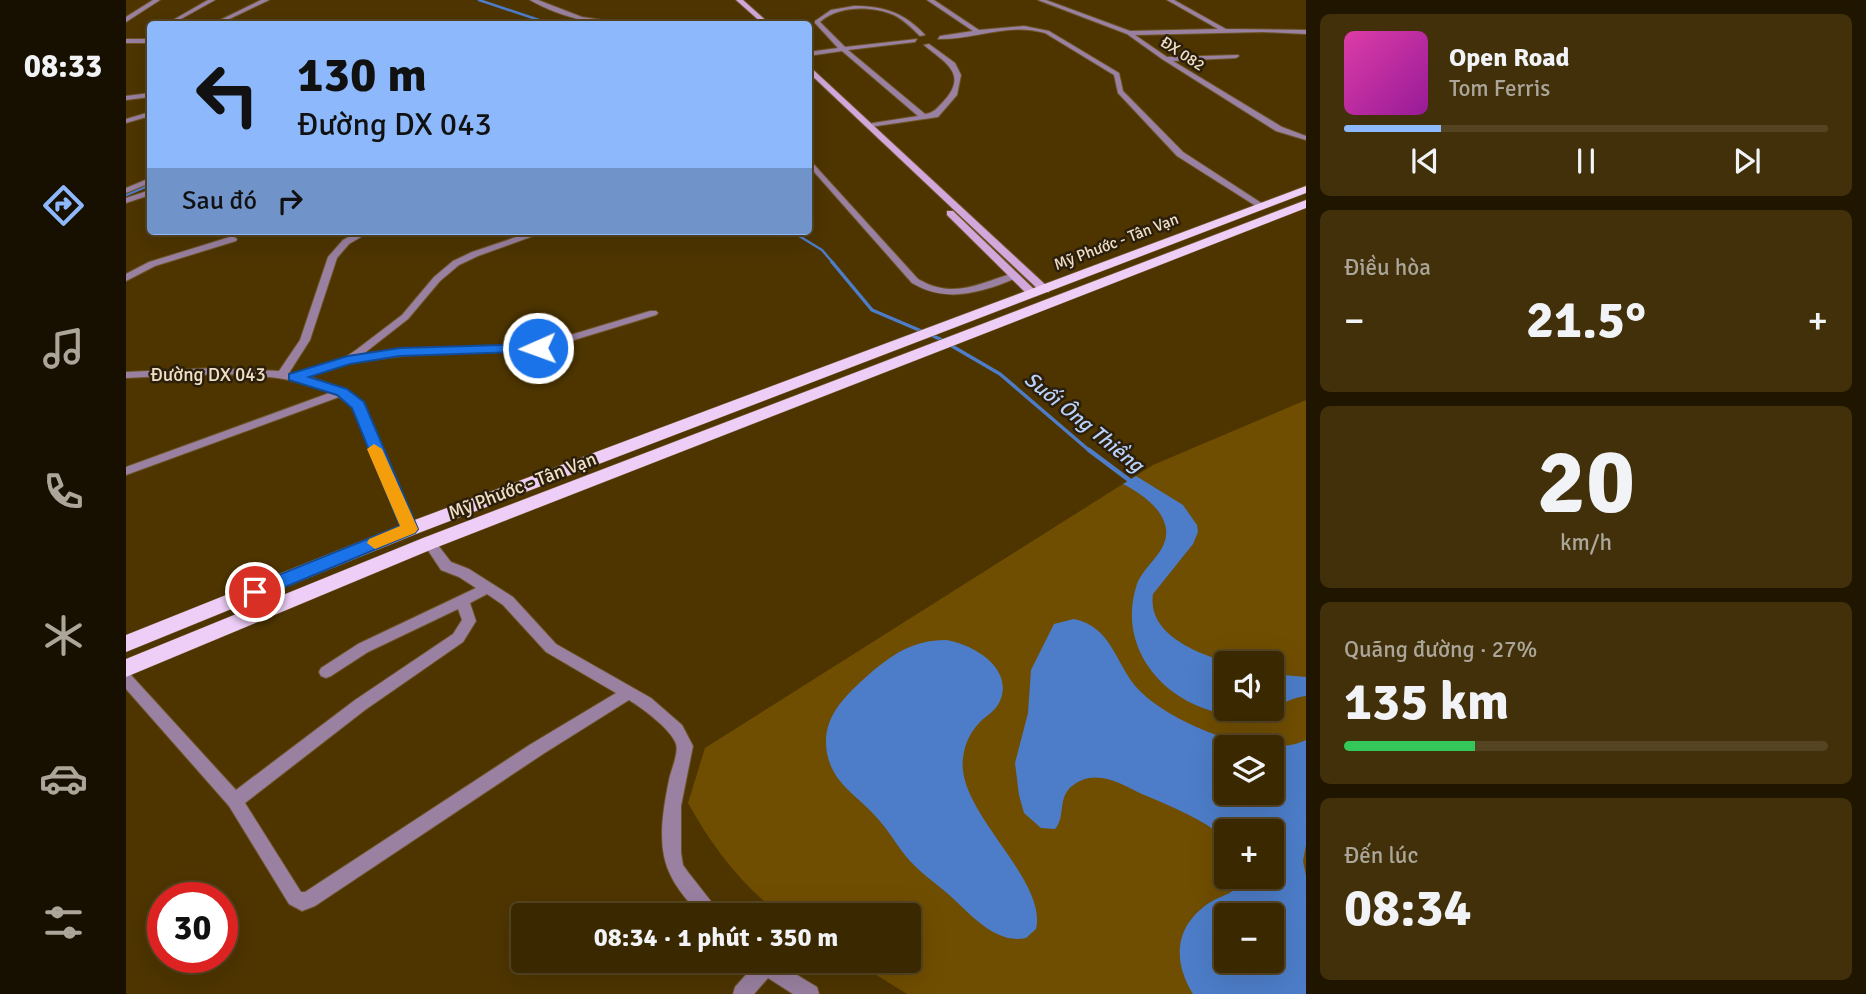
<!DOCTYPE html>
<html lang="vi">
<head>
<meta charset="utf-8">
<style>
  :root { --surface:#3a2800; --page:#41300a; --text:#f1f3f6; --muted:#aba699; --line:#544422; --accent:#8db9fc }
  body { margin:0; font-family:Signika,sans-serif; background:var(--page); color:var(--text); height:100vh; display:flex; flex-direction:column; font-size:26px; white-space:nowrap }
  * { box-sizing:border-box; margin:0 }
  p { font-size:23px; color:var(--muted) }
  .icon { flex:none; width:38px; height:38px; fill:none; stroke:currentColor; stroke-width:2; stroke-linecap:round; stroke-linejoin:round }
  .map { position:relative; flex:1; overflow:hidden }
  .side { display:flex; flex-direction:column; gap:14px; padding:14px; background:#201600; width:560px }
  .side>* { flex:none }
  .guide { position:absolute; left:21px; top:21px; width:665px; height:214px; border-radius:7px; box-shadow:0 7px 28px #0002,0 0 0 2px var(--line); background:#8db9fc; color:#111; overflow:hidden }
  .buttons { position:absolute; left:1088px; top:651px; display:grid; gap:14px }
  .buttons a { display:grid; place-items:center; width:70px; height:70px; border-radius:7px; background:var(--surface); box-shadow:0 7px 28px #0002,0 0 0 2px var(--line); font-size:35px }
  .speed { position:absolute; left:21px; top:882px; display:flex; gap:14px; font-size:35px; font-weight:700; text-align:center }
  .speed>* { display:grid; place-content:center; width:91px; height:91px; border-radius:50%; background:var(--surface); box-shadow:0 7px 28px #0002,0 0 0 2px var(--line); line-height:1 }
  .speed .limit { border:10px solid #d22; background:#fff; color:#111 }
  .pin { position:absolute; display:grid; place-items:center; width:60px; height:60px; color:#fff; margin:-30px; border:4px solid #fff; border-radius:50%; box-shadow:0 2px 7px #0007 }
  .me { position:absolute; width:77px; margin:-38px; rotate:268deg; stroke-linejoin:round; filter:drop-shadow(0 0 5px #0008) }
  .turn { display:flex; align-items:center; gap:24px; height:147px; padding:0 35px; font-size:32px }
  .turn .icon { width:91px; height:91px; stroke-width:2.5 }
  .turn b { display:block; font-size:49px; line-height:60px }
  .then { display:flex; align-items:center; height:66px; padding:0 35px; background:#0003; gap:14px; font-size:26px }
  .big { font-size:52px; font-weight:700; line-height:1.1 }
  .side .widget { flex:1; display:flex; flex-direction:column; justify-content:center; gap:10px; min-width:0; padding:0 24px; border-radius:10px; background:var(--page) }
  .side .dial { align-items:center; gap:0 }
  .dial b { font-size:91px; line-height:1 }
  .song { display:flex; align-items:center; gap:21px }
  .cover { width:84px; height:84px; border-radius:10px; background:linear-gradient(135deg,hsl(320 70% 55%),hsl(300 70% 35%)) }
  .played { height:7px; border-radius:4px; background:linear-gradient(90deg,var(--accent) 20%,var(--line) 20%) }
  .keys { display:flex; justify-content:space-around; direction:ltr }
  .heat { display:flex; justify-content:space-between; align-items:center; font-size:38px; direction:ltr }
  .charge { height:10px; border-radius:5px; background:linear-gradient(90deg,#34c759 27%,var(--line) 0) }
  .trip { position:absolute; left:385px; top:903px; width:410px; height:70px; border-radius:7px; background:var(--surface); box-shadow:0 7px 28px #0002,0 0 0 2px var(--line); font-weight:700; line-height:70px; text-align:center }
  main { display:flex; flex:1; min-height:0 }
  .tabs { display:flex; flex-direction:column; width:126px; justify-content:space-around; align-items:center; background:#171000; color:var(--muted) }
  .tabs .icon { width:49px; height:49px }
  .tabs .current { color:var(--accent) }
  .tabs b { font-size:32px; color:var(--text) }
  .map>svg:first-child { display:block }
  .green { fill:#704e01; fill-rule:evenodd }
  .water { fill:#4d7dc9; fill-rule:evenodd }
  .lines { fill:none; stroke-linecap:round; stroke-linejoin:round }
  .stream-far2 { stroke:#4d7dc9; stroke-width:2.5 }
  .stream-far1 { stroke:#4d7dc9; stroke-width:3.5 }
  .stream { stroke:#4d7dc9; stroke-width:4.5 }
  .street-casing { stroke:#6b5424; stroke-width:2 }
  .secondary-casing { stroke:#6b5424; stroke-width:2 }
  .primary-casing { stroke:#6b5424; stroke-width:1 }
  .street { fill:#9a80a1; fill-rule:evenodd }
  .secondary { fill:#d1a7dc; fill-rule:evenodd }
  .primary { fill:#eecef7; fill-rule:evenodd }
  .route { fill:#1a73e8; stroke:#114b97; stroke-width:2 }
  .slow { fill:#f59e0b }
  .labels { text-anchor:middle; stroke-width:5; stroke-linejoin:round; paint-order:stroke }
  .far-street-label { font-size:16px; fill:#efdfc7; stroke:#2b1f0c }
  .street-label { font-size:19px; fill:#efdfc7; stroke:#2b1f0c }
  .water-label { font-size:21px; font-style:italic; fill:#b8d2fb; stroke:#2b1f0c }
</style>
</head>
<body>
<main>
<nav class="tabs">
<b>08:33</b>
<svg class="icon current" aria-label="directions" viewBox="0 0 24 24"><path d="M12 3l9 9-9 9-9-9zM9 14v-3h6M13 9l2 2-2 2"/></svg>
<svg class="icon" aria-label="music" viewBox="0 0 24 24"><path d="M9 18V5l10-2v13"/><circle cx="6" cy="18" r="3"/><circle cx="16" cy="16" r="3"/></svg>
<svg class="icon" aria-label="phone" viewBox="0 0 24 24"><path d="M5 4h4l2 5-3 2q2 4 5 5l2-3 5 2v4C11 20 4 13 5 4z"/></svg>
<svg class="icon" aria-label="climate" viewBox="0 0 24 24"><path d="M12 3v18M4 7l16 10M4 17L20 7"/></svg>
<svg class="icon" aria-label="car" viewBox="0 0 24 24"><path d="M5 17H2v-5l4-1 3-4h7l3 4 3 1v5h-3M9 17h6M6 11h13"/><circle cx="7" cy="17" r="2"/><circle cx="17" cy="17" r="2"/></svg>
<svg class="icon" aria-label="filters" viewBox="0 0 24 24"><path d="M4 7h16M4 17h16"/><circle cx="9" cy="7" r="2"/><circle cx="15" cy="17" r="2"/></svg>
</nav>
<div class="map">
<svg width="1180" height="994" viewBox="0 0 1180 994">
  <rect width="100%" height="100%" fill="#4e3500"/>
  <path class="green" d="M1180,400v594h-399l-53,-33h54v-46h-127c-40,-30 -69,-69 -93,-112l17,-55 448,-283zM1101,663h45v46h-45zM1101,747h45v46h-45zM1101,831h45v46h-45zM1101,915h45v46h-45z"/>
  <g class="water">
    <path d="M1010,476l47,29 14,20 1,7 -5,12 -40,50c-6,41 45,59 75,69l-1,46h45v-35l34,3v19c-22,2 -34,18 -60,19 -69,2 -133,-60 -109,-131 7,-19 32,-33 29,-55 -3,-21 -26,-36 -43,-45z"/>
    <path d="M948,619c38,8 41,44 63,69 31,34 125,74 169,52v105l-3,16 3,15v118h-113c-21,-34 -18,-68 16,-91 14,-9 29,-9 34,-26h29v-46h-45v9c-25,-22 -55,-33 -85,-46 -13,-6 -26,-14 -40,-16 -11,-2 -22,1 -30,8 -15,12 -6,31 -17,43l-14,-1 -17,-15 -5,-18 -4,-32 13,-50 3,-43 23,-46zM1101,747h45v46h-45zM1101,915h45v46h-45z"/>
    <path d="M820,640c27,4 70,29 53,63 -5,9 -13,13 -19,19 -13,13 -19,32 -17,49 6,50 84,112 73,158l-10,9c-32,7 -58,-27 -79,-45 -13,-11 -26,-20 -37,-32 -12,-13 -20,-29 -32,-42 -19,-23 -45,-34 -51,-66 -6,-34 16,-55 39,-76 25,-22 46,-37 80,-37z"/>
  </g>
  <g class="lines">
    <g class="stream-far2">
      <path d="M353,0l72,24"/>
      <path d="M0,195l24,-10"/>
      <path d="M665,231l31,19 12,14"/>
    </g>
    <path class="stream-far1" d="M706,262l40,48 68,29 60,35 91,78"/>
    <path class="stream" d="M963,450l44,33"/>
    <defs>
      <g id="street">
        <path d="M27,0h7l-34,22v-5z"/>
        <path d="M82,0h7l-43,24h-6z"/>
        <path d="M135,0h8l-50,24h-7z"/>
        <path d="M404,0h8l44,17 34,5h56l3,2c-49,5 -102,1 -145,-24z"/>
        <path d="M801,0h7l45,30 45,-4 25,5 70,42 4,18 60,61 83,54 -7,2 -82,-52 -59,-63 -4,-18 -69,-42c-37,-11 -71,7 -107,6l2,-3 33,-5z"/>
        <path d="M912,0h8l84,31 88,-2 -51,-29h7l52,29 80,1v4l-43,-2 -128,3 32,22 71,-2 1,1 -3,2 -63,3 109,66 24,9v4l-30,-9 -114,-72 -35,-25z"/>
        <path d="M728,6c30,0 51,7 71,29l-5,1c-8,-8 -16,-16 -26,-21 -22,-9 -55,-10 -74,7l25,25 72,-8 -2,3 -67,8 77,64c9,-1 12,-6 18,-12 27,-28 1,-40 -19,-57l5,-1 26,19 6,12 -4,20 -19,22 -68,10 -1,-2 4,-2 45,-7 -76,-65 -34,5v-4l30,-4 -23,-25v-2l16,-11z"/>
        <rect x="0" y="39" width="24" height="4"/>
        <path d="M24,93v4l-24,3v-4z"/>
        <path d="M24,112v4l-24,7v-4z"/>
        <path d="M682,158l110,121c36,21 61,4 96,-6l5,3c-8,5 -17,8 -26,11 -29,9 -54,12 -81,-4l-104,-118z"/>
        <path d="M24,178v5l-24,10v-5z"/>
        <path d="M24,190v5l-24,8v-5z"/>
        <path d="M234,231h11l-22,13 -12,14 -27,82 -21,33 5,1 50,-16 12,-8 46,-35 32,-38 19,-16 19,-9 62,-21h13l-69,25 -19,9 -19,16 -32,38 -46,36 57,-7 118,-3 113,-34h6l2,2 -2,2 -118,36 -119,3 -70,9 -41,13 39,14 1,3 14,11 54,125 -2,3h-8l-2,-3 -51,-121 -14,-11 -213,78v-8l206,-75c-65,-25 -137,-17 -206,-14v-6l88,-4 65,3 21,-31 28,-83 15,-17z"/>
        <path d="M107,236l4,3 -1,2 -81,25 -29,15v-7l23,-12z"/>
        <path d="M303,538l5,2 17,22 18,7 44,28 43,47 95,54 31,27 11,21 -12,60v47l2,12 5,7 29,37 3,6h-20c-10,-12 -22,-24 -29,-39 -15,-28 -8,-66 -2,-96 2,-10 10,-27 7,-36 -5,-15 -34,-36 -47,-44l-86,54 -228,152 -13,5 -13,-7 -60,-98 -103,-117v-16l5,2 105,115 119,-90 98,-66 9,-14 -4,-11 -90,43 -37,24 -5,2 -5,-2 -2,-4 2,-4 37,-24 118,-56 -17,-11 -18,-7 -18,-27 1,-3zM361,594l16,11 43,47 70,41 -85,51 -226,148h-4l-56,-89 120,-93 98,-68 13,-21 -6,-18z"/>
        <path d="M623,961h25l43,26 2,7h-26l-25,-16 -14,16h-21l2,-7 17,-19z"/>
      </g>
      <g id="secondary">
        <path d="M610,0h7l27,24h-7z"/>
        <path d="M682,65l241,223v4h-8l-233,-220z"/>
        <path d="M821,211h6l84,81v4h-8l-82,-81z"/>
      </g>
      <g id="primary">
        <path d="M1180,186v7l-890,341 -290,118v-17l278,-111z"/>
        <path d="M1180,200v8l-871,340 -309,129v-18l297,-121z"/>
      </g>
    </defs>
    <use href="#street" class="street-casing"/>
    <use href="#secondary" class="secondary-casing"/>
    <use href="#primary" class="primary-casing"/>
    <use href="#street" class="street"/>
    <use href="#secondary" class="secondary"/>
    <use href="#primary" class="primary"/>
  </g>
  <path class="route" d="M412,344l5,1v6l-143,5 -50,8 -41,13 38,12 17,13 54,127 -3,4 -154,64h-12l-3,-5 3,-5 151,-61 -48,-118 -15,-13 -48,-15v-6l59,-18 52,-8z"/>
  <path class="slow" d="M248,444l8,5 36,80 -3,4 -40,16 -8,-6 2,-4 31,-13 -33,-77z"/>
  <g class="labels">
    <g class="far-street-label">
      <text transform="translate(1057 53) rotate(33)" y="6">ĐX 082</text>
      <text transform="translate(990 241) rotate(-21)" y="6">Mỹ Phước - Tân Vạn</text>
    </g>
    <g class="street-label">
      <text x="82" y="381">Đường DX 043</text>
      <text transform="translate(396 485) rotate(-21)" y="7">Mỹ Phước - Tân Vạn</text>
    </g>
    <g class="water-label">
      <text transform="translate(958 422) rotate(39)" y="7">Suối Ông Thiềng</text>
    </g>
  </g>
</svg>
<div class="buttons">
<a><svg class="icon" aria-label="sound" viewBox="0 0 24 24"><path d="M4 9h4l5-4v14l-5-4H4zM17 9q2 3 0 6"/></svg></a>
<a><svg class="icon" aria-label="layers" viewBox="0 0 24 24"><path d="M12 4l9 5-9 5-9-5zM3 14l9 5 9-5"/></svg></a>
<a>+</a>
<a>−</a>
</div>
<div class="speed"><div class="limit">30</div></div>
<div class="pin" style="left:129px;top:592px;background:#d93025"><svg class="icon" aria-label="arrive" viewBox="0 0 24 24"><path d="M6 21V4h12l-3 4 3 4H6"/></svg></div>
<svg class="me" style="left:412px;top:348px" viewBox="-20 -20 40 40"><circle r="17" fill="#1a73e8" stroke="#fff" stroke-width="3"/><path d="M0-11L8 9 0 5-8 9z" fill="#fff"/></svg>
<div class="trip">08:34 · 1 phút · 350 m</div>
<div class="guide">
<div class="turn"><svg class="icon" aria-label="left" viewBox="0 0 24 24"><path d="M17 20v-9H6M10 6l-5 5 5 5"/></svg><div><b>130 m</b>Đường DX 043</div></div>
<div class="then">Sau đó<svg class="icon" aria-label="right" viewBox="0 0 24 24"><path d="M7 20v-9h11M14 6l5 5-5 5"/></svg></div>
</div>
</div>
<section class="side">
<div class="widget">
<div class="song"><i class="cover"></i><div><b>Open Road</b><p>Tom Ferris</p></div></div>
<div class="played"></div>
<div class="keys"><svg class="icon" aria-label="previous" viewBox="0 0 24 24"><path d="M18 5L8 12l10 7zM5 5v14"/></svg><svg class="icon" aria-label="pause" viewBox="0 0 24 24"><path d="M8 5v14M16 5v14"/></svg><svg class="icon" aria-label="next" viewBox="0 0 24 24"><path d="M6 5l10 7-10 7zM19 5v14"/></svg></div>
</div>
<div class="widget"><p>Điều hòa</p>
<div class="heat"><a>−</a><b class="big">21.5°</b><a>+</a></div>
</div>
<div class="widget dial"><b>20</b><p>km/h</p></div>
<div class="widget"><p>Quãng đường · 27%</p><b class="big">135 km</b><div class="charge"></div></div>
<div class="widget"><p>Đến lúc</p><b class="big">08:34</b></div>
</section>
</main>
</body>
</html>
